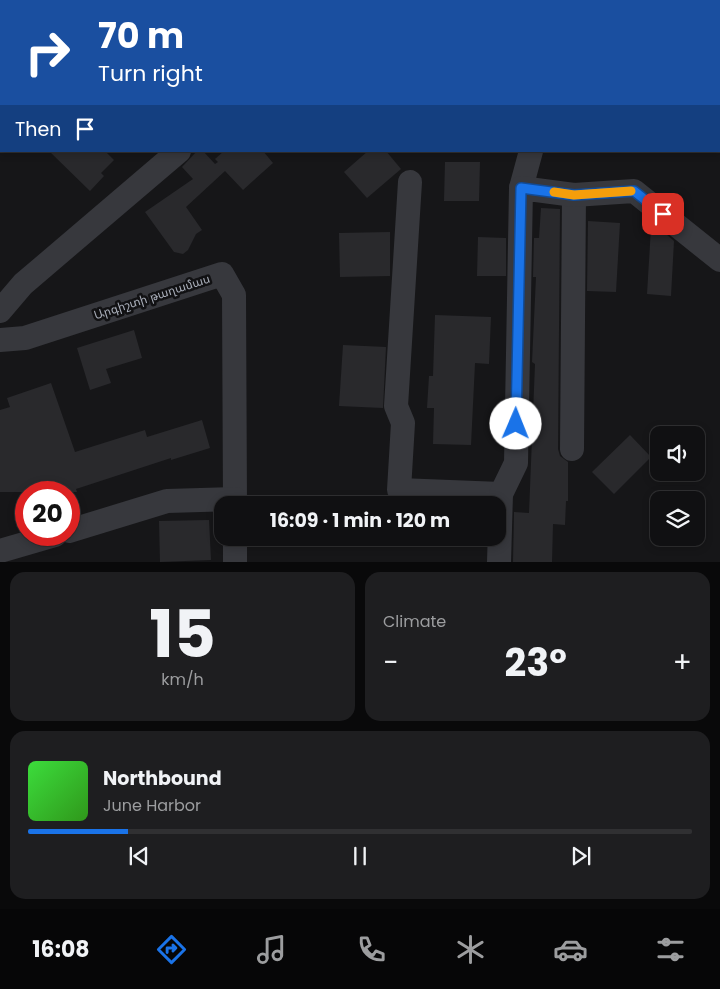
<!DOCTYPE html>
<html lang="en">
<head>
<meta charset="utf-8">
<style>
  :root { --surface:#101012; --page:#1e1e20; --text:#f1f3f6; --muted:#9c9d9f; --line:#303032; --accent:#1a73e8 }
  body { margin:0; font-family:Poppins,"Noto Sans Armenian",sans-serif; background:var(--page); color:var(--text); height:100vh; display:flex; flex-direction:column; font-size:19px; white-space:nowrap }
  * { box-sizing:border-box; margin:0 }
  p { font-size:16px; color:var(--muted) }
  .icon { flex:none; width:28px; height:28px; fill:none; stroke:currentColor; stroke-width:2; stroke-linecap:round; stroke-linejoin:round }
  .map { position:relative; height:562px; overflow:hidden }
  .panel { display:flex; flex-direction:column; gap:10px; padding:10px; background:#09090a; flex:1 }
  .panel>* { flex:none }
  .banner { position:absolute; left:0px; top:0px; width:720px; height:152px; box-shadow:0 2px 8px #0003,0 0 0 1px var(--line); background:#1a4fa0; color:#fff; overflow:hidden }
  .tools { position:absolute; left:650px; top:426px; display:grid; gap:10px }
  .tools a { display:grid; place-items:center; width:55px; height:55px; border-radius:10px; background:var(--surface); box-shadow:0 2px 8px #0003,0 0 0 1px var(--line); font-size:25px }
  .speed { position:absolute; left:15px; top:481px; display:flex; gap:10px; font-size:25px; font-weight:700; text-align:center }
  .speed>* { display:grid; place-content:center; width:65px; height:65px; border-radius:50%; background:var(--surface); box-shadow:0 2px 8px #0003,0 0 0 1px var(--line); line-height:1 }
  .speed .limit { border:8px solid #d22; background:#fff; color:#111 }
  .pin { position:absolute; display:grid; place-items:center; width:42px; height:42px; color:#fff; margin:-21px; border-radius:10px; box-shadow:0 2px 8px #0006 }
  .me { position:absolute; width:55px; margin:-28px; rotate:1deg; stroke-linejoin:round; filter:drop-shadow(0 0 4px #0008) }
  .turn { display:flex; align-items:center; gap:18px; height:105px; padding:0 15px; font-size:22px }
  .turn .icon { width:65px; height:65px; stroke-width:2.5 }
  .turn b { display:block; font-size:35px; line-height:42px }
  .then { display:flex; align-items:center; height:48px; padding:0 15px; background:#0003; gap:10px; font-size:19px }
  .big { font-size:38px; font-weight:700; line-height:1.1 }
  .panel .widget { flex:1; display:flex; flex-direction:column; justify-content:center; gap:8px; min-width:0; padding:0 18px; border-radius:15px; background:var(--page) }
  .panel .dial { align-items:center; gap:0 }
  .dial b { font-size:65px; line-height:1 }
  .song { display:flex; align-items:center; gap:15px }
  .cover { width:60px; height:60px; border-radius:8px; background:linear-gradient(135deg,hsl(120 70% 55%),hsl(110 70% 35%)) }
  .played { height:5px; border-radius:2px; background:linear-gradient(90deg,var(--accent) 15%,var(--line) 15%) }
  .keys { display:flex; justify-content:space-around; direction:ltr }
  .heat { display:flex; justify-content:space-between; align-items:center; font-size:28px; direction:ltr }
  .panel .tiles { flex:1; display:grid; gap:10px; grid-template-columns:1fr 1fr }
  .widget:last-child { grid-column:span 2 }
  .trip { position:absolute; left:214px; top:496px; width:292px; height:50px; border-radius:15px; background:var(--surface); box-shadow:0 2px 8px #0003,0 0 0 1px var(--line); font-weight:700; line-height:50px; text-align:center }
  .tabs { display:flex; height:80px; justify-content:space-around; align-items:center; background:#060607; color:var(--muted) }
  .tabs .icon { width:35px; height:35px }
  .tabs .current { color:var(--accent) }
  .tabs b { font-size:22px; color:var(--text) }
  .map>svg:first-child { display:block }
  .building { fill:#29292c }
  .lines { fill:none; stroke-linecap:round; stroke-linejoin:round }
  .minor { stroke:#37383d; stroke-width:24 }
  .route-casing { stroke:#114b97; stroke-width:12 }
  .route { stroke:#1a73e8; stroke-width:9 }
  .slow { stroke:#f59e0b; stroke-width:9 }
  .labels { text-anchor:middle; stroke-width:5; stroke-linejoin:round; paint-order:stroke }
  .street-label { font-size:12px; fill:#a8adb8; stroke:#111113 }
</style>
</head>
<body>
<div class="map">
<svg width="720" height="562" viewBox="0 0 720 562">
  <rect width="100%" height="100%" fill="#161618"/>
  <g class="building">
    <path d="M49,151h56l9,9 -13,13 3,3 -14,15z"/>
    <path d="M197,151h6l12,13 3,-2 -3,-3 9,-8h39l10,12 -30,27 -18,-19 -39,36 16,23 -6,4 -8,16 -5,4 -9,-2 -29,-40 48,-33 -11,-12z"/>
    <path d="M368,151h18l15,18 -34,29 -23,-26z"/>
    <path d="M445,162h35l-1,39h-35z"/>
    <path d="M541,208l19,1 -2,240 2,7 8,6v39h-2l-1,24 -12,-1 -1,38h-39l1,-50 15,1 6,-149 -3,-2 4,-85h-3l1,-39h5z"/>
    <path d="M588,221l32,2 -4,69 -29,-1z"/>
    <path d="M651,228h8l15,13 -3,55 -24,-2z"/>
    <path d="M390,232v44l-50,1 -1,-44z"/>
    <path d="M478,237l28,1v38h-29z"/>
    <path d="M435,315l56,2 -2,47 -14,-1 -4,82 -38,-1 1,-36h-7l2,-32h4z"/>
    <path d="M134,330l8,28 -36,11 5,14 -21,7 -13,-42z"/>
    <path d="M343,345l43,2 -3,61 -44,-2z"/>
    <path d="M51,383l24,69 70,-22 2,7 55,-17 8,28 -39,12v-2l-95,31 1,3h-77v-82l10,-3 -3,-9z"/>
    <path d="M630,435l21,22 -37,37 -22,-22z"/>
    <path d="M209,520l2,40 -51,2 -1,-41z"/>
  </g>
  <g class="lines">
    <g class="minor">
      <path d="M215,0l1,1"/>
      <path d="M410,182l-14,224 7,17 -4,67 102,4"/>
      <path d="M521,188l10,-37"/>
      <path d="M0,311l23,-27 156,-133"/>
      <path d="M0,340l25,-2 197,-64 12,21 1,210"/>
      <path d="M572,449l2,-254"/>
      <path d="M69,531l98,-30 68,-2"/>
      <path d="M0,551l55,-16"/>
      <path d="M235,562v-24"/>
      <path d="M499,562l2,-68 15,-31 5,-275 53,7 60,-4 86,69"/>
    </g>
  </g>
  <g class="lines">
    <defs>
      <path id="route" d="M516,424l5,-236 53,7 60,-4 29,23"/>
    </defs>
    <use href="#route" class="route-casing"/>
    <use href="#route" class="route"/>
    <path class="slow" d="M554,192l20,3 57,-4"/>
  </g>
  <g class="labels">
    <g class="street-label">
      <text transform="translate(152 297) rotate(-18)" y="4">Արգիշտի թաղամաս</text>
    </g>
  </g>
</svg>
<div class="tools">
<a><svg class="icon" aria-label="sound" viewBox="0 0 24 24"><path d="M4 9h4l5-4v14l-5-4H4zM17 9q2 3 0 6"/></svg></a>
<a><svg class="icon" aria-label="layers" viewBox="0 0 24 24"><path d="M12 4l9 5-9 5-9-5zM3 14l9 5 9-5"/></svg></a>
</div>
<div class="speed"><div class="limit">20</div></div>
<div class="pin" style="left:663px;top:214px;background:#d93025"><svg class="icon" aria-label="arrive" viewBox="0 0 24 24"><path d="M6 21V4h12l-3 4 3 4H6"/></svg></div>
<svg class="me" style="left:516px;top:424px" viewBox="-20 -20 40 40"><circle r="19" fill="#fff"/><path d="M0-13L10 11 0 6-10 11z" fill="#1a73e8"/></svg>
<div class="trip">16:09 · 1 min · 120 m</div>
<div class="banner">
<div class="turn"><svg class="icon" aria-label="right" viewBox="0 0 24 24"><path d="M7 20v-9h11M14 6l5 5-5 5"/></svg><div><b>70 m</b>Turn right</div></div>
<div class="then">Then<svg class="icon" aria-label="arrive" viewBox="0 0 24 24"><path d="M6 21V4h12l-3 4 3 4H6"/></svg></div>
</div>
</div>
<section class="panel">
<div class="tiles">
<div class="widget dial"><b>15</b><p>km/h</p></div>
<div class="widget"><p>Climate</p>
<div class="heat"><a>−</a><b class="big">23°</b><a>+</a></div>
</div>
<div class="widget">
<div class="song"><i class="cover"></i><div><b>Northbound</b><p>June Harbor</p></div></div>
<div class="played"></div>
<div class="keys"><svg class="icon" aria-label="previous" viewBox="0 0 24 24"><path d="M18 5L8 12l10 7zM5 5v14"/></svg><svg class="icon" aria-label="pause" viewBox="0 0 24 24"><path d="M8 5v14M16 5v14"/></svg><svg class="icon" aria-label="next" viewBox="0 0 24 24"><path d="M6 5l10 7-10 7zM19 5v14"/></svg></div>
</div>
</div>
</section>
<nav class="tabs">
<b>16:08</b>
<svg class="icon current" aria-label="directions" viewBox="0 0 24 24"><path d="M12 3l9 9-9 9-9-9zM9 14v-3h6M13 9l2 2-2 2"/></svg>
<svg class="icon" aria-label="music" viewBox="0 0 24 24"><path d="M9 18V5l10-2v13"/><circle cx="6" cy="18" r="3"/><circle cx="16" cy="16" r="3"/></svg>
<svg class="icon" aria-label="phone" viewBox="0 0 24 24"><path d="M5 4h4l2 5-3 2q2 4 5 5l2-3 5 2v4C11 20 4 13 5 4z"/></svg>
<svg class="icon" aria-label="climate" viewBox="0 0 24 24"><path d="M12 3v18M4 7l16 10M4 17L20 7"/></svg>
<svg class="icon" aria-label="car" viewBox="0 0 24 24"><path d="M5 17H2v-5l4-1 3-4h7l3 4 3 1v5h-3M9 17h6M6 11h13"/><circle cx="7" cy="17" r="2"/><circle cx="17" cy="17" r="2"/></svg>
<svg class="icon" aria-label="filters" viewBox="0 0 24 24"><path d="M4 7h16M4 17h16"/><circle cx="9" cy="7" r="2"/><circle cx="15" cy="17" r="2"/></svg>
</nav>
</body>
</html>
